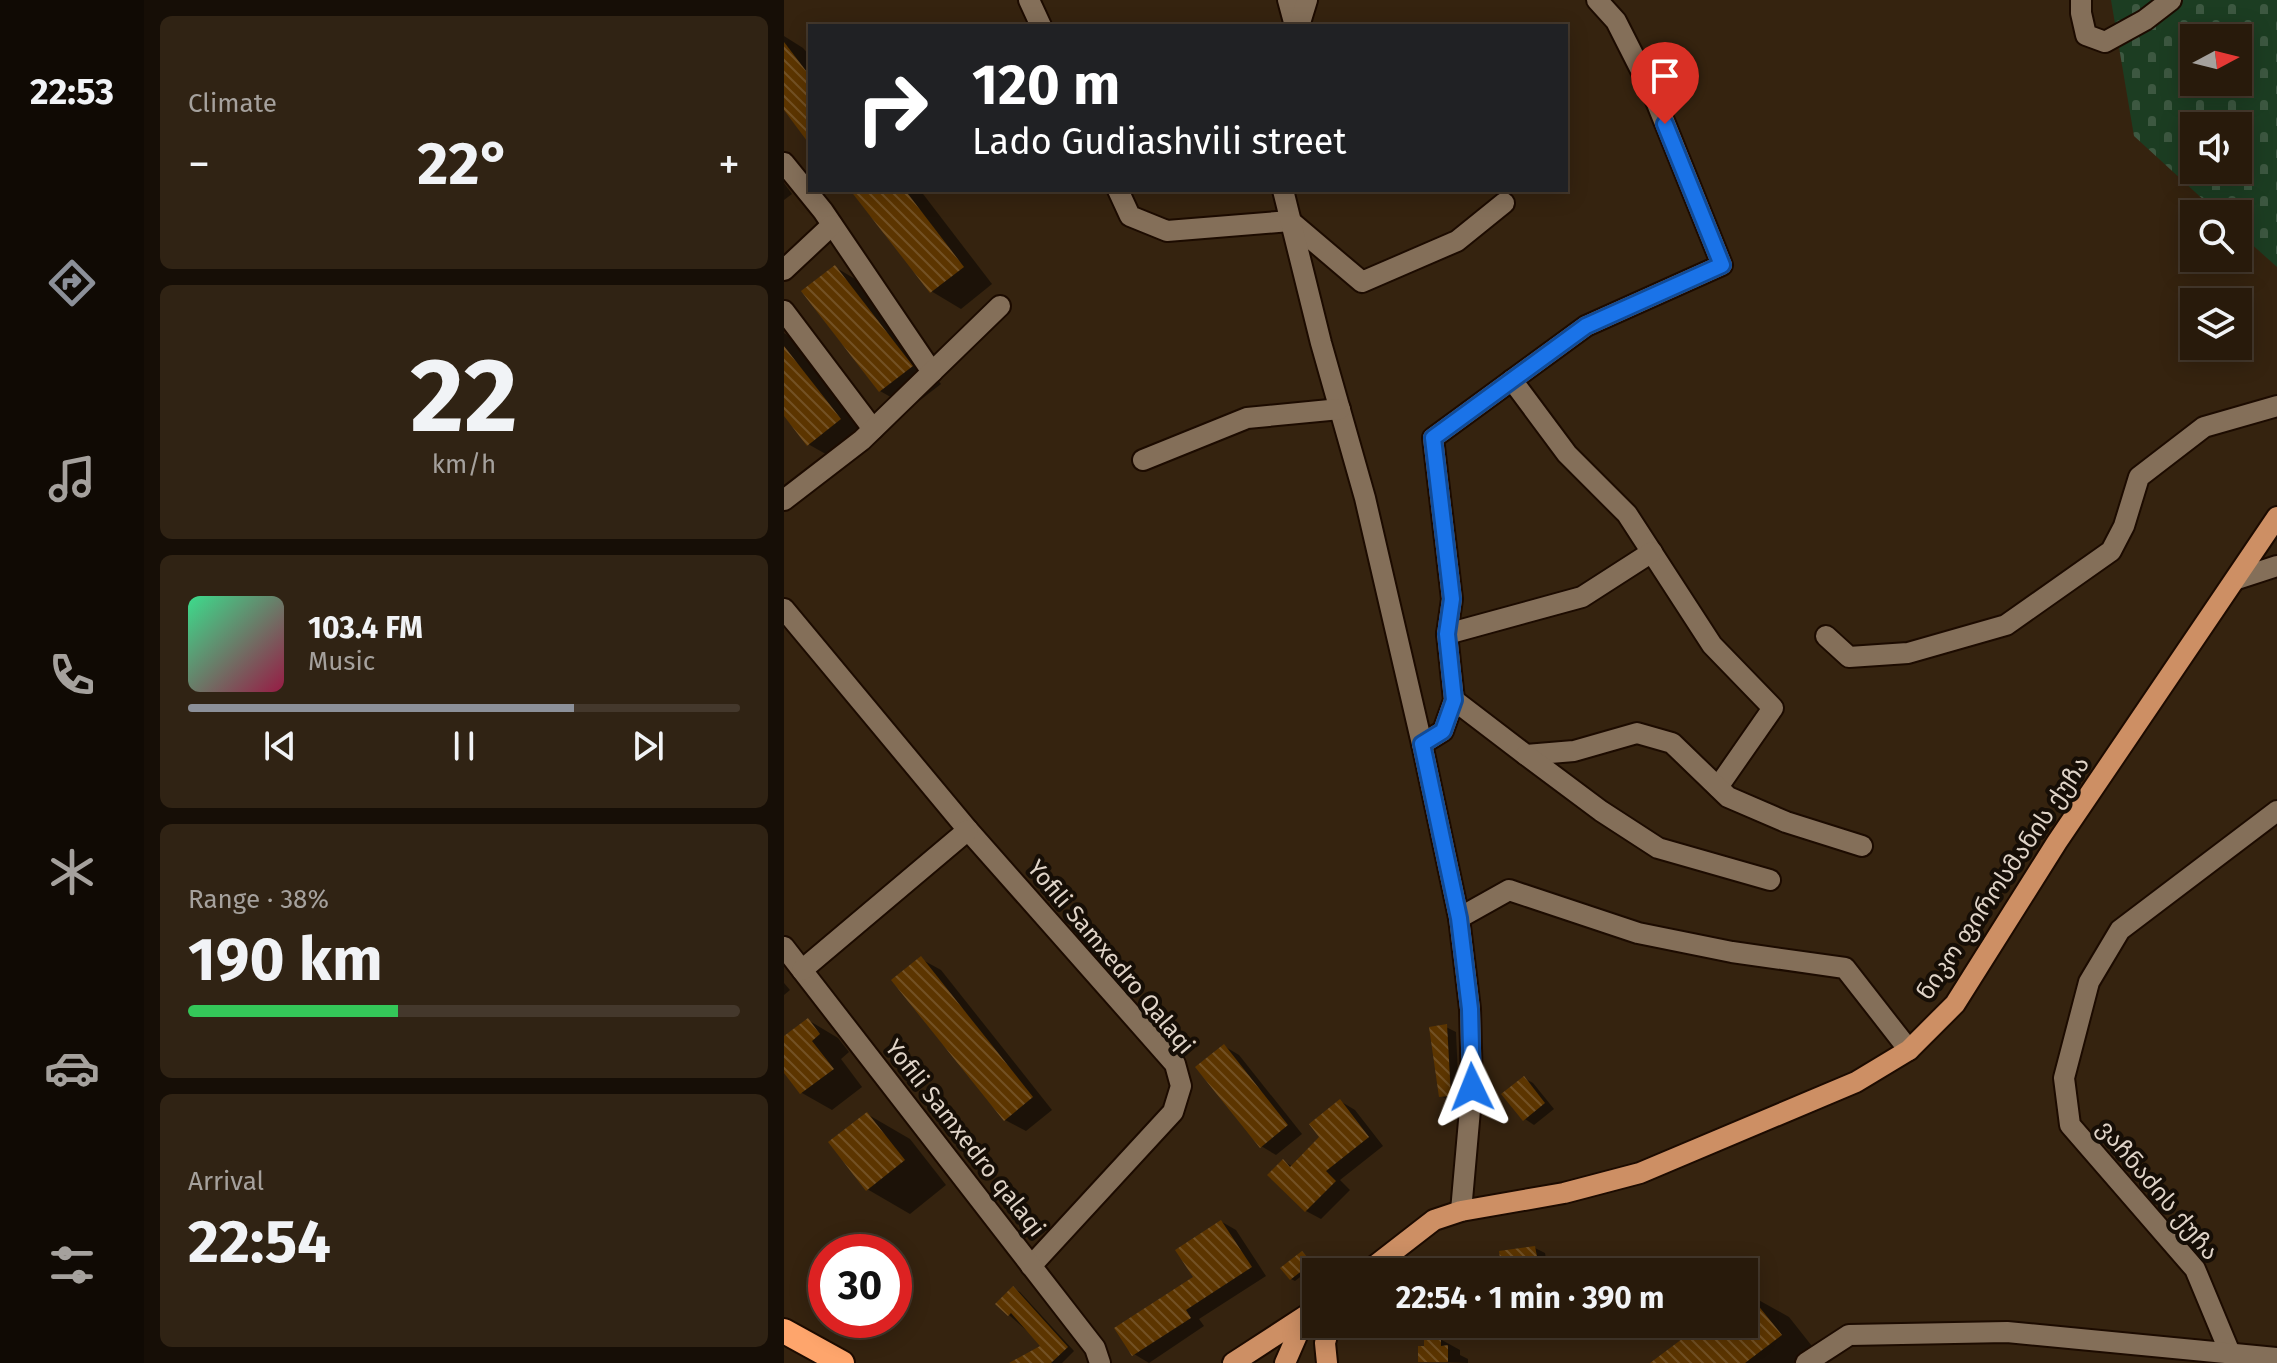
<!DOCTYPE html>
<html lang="en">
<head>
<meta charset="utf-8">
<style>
  :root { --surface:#281a0b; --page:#302314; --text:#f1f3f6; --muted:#a5a19d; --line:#44382c; --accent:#8c9099 }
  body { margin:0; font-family:"Fira Sans","Noto Sans Georgian",sans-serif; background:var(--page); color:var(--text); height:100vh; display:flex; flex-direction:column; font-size:30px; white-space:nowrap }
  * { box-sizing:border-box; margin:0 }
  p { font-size:26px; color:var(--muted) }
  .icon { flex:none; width:44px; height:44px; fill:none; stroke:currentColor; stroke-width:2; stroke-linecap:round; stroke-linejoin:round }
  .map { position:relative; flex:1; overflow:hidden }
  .details { display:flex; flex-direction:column; gap:16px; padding:16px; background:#160e06; width:640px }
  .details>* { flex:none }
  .hud { position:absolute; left:24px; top:24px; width:760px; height:168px; border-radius:0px; box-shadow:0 4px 20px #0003,0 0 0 2px var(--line); background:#202124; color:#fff; overflow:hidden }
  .needle { width:52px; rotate:83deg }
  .controls { position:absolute; left:1396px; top:24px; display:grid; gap:16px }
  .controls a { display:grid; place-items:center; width:72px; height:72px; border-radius:0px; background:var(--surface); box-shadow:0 4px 20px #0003,0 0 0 2px var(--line); font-size:40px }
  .speed { position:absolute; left:24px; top:1234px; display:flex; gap:16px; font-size:40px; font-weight:700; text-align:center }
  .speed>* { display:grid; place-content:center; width:104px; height:104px; border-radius:50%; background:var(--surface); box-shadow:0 4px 20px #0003,0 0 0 2px var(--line); line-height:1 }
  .speed .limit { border:12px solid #d22; background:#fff; color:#111 }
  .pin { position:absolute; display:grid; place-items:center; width:68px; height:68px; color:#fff; margin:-82px -34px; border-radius:50% 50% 50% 0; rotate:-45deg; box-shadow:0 0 8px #0007 }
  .pin .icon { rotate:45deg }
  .me { position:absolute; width:88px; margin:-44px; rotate:358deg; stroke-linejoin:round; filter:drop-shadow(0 0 6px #0008) }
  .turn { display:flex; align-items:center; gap:28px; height:168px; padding:0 32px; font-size:36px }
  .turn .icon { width:104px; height:104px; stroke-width:2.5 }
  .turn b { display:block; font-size:56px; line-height:68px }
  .big { font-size:60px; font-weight:700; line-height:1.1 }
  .details .card { flex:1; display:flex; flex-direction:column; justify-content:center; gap:12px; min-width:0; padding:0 28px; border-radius:12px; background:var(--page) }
  .details .dial { align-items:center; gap:0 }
  .dial b { font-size:104px; line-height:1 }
  .song { display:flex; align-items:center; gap:24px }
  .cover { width:96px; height:96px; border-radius:12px; background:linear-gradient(135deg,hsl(150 70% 55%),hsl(340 70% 35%)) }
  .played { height:8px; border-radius:4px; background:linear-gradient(90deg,var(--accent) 70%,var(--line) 70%) }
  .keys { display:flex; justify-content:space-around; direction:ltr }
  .heat { display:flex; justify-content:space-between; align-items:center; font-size:44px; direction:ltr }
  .charge { height:12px; border-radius:6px; background:linear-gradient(90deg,#34c759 38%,var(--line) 0) }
  .trip { position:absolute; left:518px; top:1258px; width:456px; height:80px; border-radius:0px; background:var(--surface); box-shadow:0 4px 20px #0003,0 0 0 2px var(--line); font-weight:700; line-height:80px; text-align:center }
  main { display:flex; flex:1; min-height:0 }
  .dock { display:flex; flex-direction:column; width:144px; justify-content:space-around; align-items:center; background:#100a04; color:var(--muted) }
  .dock .icon { width:56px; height:56px }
  .dock .current { color:var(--accent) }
  .dock b { font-size:36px; color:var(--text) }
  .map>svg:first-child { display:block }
  .cemetery { fill:url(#cemetery-stones); fill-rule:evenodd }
  .shadow { fill:#0007 }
  .building { fill:url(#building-back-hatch) }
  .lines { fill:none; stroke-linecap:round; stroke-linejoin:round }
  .minor-casing { stroke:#1c0b00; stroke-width:24 }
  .major-casing { stroke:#1c0b00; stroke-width:24 }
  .highway-casing { stroke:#1c0b00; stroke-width:28 }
  .minor { stroke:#846f59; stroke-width:20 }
  .major { stroke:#cd8f64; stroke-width:20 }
  .highway { stroke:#fea56c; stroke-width:24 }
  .route-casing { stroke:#114b97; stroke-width:20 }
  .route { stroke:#1a73e8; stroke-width:14 }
  .labels { text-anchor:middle; stroke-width:8; stroke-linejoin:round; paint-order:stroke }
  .street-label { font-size:24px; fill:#dfd3c7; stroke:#160e06 }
</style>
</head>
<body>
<main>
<nav class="dock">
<b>22:53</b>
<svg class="icon current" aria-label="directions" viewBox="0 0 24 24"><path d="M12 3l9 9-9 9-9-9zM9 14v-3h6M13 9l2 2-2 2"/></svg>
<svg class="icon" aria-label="music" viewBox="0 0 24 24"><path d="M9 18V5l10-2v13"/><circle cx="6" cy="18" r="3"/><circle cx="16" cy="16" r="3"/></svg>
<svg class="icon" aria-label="phone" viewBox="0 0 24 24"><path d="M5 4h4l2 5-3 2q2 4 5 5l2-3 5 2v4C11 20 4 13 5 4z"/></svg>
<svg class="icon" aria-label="climate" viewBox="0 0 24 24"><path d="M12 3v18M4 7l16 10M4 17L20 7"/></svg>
<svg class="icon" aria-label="car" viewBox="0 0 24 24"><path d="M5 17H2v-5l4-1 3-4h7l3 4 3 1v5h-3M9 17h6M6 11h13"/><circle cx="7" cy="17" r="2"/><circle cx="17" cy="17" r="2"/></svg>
<svg class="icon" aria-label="filters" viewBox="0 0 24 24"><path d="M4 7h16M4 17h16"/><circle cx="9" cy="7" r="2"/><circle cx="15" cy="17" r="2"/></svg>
</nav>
<section class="details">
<div class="card"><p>Climate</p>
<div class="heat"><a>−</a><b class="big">22°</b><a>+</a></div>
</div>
<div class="card dial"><b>22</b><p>km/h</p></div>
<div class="card">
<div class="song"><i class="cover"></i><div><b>103.4 FM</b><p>Music</p></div></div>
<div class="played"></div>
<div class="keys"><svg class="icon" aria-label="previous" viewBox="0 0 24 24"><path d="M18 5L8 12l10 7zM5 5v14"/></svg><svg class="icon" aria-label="pause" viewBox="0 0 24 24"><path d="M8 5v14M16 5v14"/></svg><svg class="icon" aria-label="next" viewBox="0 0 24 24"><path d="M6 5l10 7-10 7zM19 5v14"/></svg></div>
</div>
<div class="card"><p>Range · 38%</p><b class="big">190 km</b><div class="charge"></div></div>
<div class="card"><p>Arrival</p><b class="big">22:54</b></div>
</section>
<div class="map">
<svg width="1493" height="1363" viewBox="0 0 1493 1363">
  <defs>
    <pattern id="cemetery-stones" width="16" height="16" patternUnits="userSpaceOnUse" patternTransform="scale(2)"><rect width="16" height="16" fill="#1c3d22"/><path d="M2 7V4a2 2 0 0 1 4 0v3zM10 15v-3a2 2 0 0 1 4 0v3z" fill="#3d5841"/></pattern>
    <pattern id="building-back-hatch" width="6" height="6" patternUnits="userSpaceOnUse" patternTransform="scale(2)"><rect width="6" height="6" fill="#5c3500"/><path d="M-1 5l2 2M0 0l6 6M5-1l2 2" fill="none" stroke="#735124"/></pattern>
  </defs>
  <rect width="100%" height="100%" fill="#35230f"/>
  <path class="cemetery" d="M1327,0h166v267l-39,-35v-18h-19l-85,-78zM1410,38h44v44h-44zM1410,126h44v44h-44z"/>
  <g class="shadow">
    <path d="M0,36l19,12 7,8v85l-26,-34z"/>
    <path d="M0,183l8,11 -8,6z"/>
    <path d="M73,190h63l72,94 -31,25 -30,-18z"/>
    <path d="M51,267l30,18 76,99 -31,24 -30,-17 -76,-99z"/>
    <path d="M0,333l8,5 77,99 -31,24 -30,-17 -24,-31z"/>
    <path d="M137,959l20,11 111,140 -26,21 -21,-11z"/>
    <path d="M0,983l6,7 -6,5z"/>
    <path d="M24,1020l30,18 11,14 -8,7 21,28 -30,23 -30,-17 -18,-23v-31z"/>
    <path d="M662,1027l10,5 3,68 -9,1 -9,-5z"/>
    <path d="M440,1046l15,9 63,79 -26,21 -15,-9z"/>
    <path d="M740,1078l9,5 21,26 -20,16 -9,-6z"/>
    <path d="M556,1101l15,9 28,36 -43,34 10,10 -29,29 -15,-8 -23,-50 10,6 29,-30z"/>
    <path d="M83,1114l43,25 36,46 -36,29 -43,-25z"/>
    <path d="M438,1222l14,8 30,46 -67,43 5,7 -55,37 -15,-9 62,-76z"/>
    <path d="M751,1248l10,5 3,19h-44z"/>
    <path d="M518,1253l12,13 -19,15 -4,-2z"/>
    <path d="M229,1288l7,4 54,59 -12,12h-45l27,-17 -35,-31z"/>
    <path d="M962,1293l43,24 34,43 -4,3h-165l51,-39h39v-29z"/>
    <path d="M656,1339l20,11v5l8,4v4l-48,-2z"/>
  </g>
  <g class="building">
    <path d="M0,42l26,34v69l-26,-35z"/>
    <path d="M66,190h55l59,77 -34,26z"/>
    <path d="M51,265l78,101 -34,26 -78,-101z"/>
    <path d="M0,346l57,73 -34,27 -23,-30z"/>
    <path d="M137,956l112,141 -29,24 -113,-141z"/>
    <path d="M24,1018l12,16 -8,7 22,28 -34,25 -16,-21v-37z"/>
    <path d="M663,1024l4,72 -12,1 -10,-70z"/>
    <path d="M440,1044l64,81 -28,23 -65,-81z"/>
    <path d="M740,1076l21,27 -22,18 -22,-27z"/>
    <path d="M556,1099l29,38 -43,34 10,10 -31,31 -38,-37 16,-16 7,8 29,-30 -10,-13z"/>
    <path d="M83,1112l38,48 -39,31 -38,-49z"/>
    <path d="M437,1220l31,47 -66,43 5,8 -59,38 -18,-28 79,-51 -18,-27z"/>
    <path d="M751,1246l5,26h-38l-3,-21z"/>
    <path d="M518,1251l10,12 -22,17 -10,-12z"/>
    <path d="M229,1286l55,61 -17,16h-42l31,-17 -29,-33 -3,3 -13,-12z"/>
    <path d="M960,1288l38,47 -37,28h-95l52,-39h42z"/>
    <path d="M640,1337h17v9l7,-1v17h-30v-16h6z"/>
  </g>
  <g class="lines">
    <defs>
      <g id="minor">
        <path d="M245,0l12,26"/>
        <path d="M504,0l7,26"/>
        <path d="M1297,0v13l5,22 19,7 40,-22 26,-20"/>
        <path d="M515,26l8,-26"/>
        <path d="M0,163l39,48 109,161"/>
        <path d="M334,190l12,26 37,15 123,-10 72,61 95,-41 47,-38"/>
        <path d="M499,190l38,153 44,155 57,246 37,174 11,91 2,78 -11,124"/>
        <path d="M0,270l48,-45"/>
        <path d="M0,311l89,118"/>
        <path d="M728,380l55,74 60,60 85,131 61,63 -55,79"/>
        <path d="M359,460l104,-42 93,-9"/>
        <path d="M0,500l78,-60 138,-134"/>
        <path d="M1453,579l40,-13"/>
        <path d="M0,609l184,221 207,234 6,22 -8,26 -142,154"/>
        <path d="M663,634l135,-37 70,-45"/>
        <path d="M1042,636l23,21 59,-4 98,-28 105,-74 13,-25 15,-49 65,-50 73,-21"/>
        <path d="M670,700l72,55 48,-4 63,-18 35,10 56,54 58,25 76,24"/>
        <path d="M638,744l21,-13 11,-31 -7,-66 5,-35 -19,-161 153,-112 136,-61 -68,-169 -38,-75 -19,-21"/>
        <path d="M742,755l75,56 57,37 112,32"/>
        <path d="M675,918l50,-28 129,43 94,19 113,16 64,82"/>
        <path d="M0,947l311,401 5,15"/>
        <path d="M18,970l166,-140"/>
        <path d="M1446,1353l-35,-84 -125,-144 -6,-47 25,-96 31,-52 157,-119"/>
        <path d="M1022,1363l43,-28 158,-3 270,26"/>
      </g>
      <g id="major">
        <path d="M583,1272l67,-52 27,-9 103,-18 76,-20 216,-91 53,-32 46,-46 102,-162 220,-325"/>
        <path d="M449,1363l83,-54"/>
        <path d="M501,1363l20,-46"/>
        <path d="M543,1363l-2,-20 5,-19"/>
      </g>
      <path id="highway" d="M0,1331l58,32"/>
    </defs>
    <use href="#minor" class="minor-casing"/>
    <use href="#major" class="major-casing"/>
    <use href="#highway" class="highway-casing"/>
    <use href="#minor" class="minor"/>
    <use href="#major" class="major"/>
    <use href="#highway" class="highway"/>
  </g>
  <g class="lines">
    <defs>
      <path id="route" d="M688,1087l-2,-78 -11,-91 -37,-174 21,-13 11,-31 -7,-66 5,-35 -19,-161 153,-112 136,-61 -57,-141"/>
    </defs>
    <use href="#route" class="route-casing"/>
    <use href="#route" class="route"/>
  </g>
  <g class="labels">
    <g class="street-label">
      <text transform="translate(1219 878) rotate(-56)" y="8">ნიკო ფიროსმანის ქუჩა</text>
      <text transform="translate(327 957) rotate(50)" y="8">Yofili Samxedro Qalaqi</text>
      <text transform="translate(181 1138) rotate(52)" y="8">Yofili Samxedro qalaqi</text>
      <text transform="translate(1374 1190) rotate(50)" y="8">ვაჩნაძის ქუჩა</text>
    </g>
  </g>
</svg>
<div class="controls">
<a><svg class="needle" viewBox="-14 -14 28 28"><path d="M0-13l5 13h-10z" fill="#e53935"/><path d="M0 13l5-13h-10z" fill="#a5a19d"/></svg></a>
<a><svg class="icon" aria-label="sound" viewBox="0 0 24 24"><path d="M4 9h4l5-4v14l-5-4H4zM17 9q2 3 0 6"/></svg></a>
<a><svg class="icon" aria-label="search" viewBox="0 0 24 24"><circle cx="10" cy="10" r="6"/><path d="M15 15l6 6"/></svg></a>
<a><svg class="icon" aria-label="layers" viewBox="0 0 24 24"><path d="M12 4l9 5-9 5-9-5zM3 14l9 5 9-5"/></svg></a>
</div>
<div class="speed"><div class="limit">30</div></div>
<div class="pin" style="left:881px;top:124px;background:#d93025"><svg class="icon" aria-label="arrive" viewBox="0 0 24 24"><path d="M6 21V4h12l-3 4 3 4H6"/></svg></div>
<svg class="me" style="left:688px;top:1087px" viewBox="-20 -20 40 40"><path d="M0-17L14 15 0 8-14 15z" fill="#1a73e8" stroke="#fff" stroke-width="4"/></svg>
<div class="trip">22:54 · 1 min · 390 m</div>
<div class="hud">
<div class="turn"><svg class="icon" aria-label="right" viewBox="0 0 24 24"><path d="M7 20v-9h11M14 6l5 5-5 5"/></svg><div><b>120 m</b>Lado Gudiashvili street</div></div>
</div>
</div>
</main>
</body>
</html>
